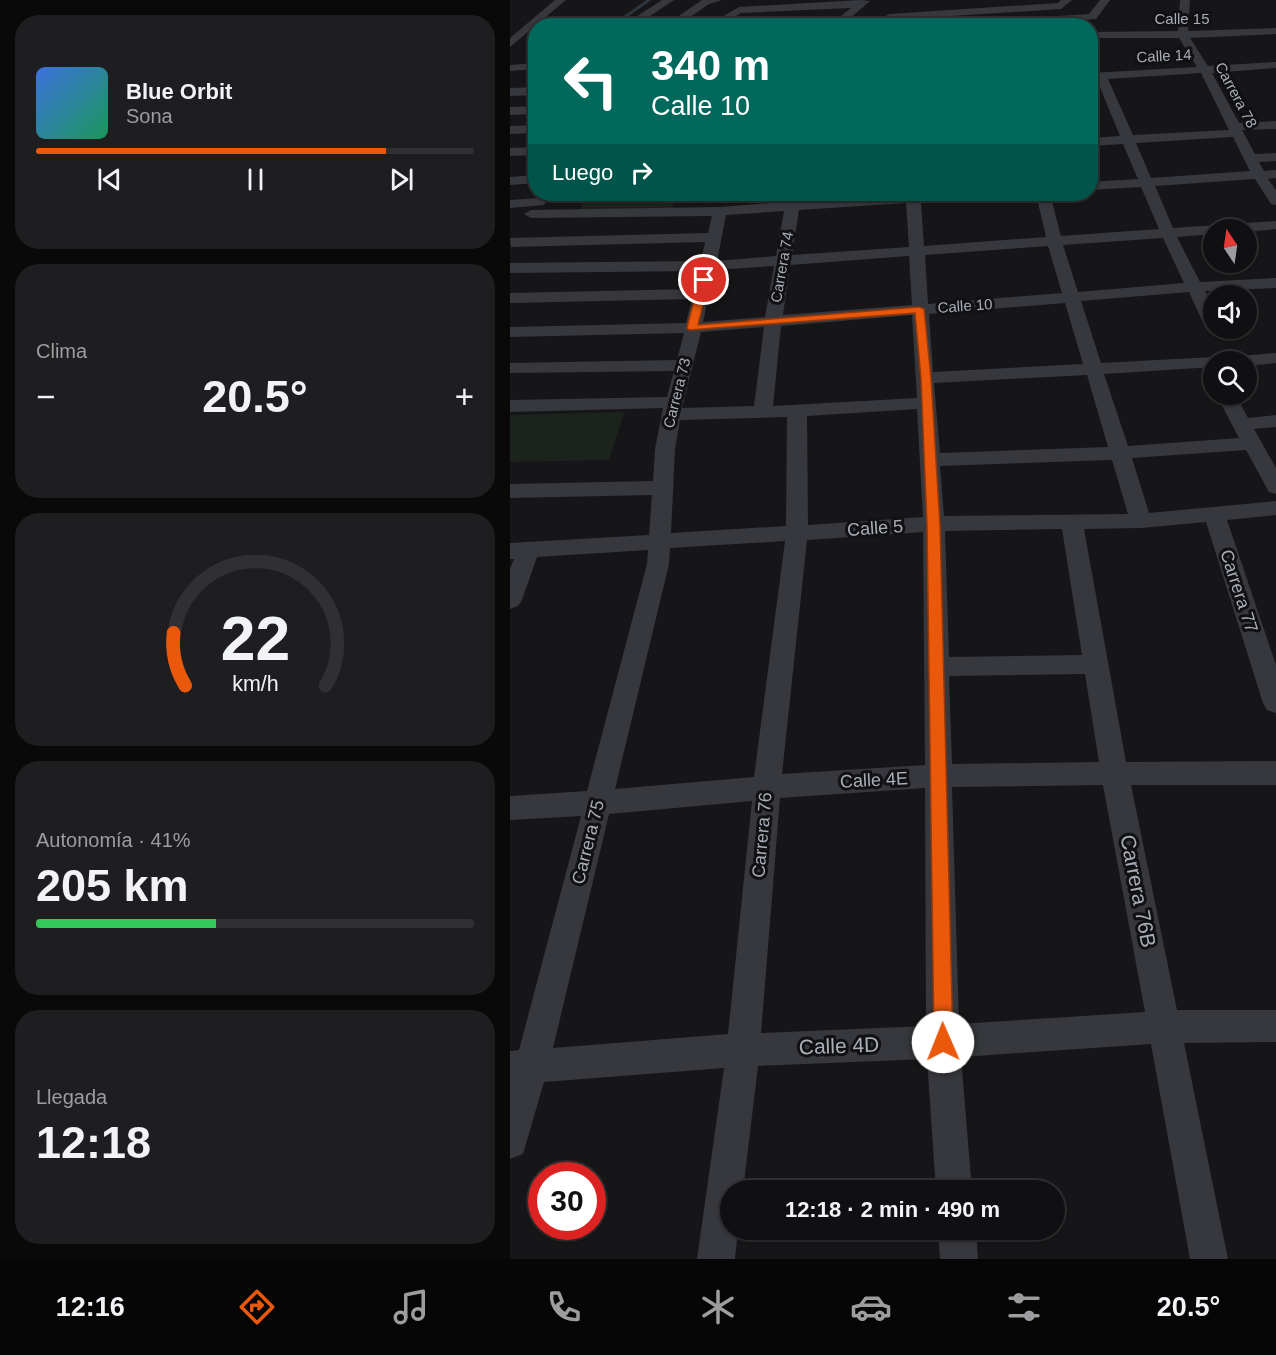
<!DOCTYPE html>
<html lang="es">
<head>
<meta charset="utf-8">
<style>
  :root { --surface:#101012; --page:#1e1e20; --text:#f1f3f6; --muted:#9c9d9f; --line:#303032; --accent:#ea580c }
  body { margin:0; font-family:Helvetica,sans-serif; background:var(--page); color:var(--text); height:100vh; display:flex; flex-direction:column; font-size:22px; white-space:nowrap }
  * { box-sizing:border-box; margin:0 }
  p { font-size:20px; color:var(--muted) }
  .icon { flex:none; width:33px; height:33px; fill:none; stroke:currentColor; stroke-width:2; stroke-linecap:round; stroke-linejoin:round }
  .map { position:relative; flex:1; overflow:hidden }
  .details { display:flex; flex-direction:column; gap:15px; padding:15px; background:#09090a; width:510px }
  .details>* { flex:none }
  .banner { position:absolute; left:18px; top:18px; width:570px; height:183px; border-radius:24px; box-shadow:0 2px 4px #0004,0 0 0 2px var(--line); background:#00695c; color:#fff; overflow:hidden }
  .needle { width:39px; rotate:347deg }
  .controls { position:absolute; left:693px; top:219px; display:grid; gap:12px }
  .controls a { display:grid; place-items:center; width:54px; height:54px; border-radius:50%; background:var(--surface); box-shadow:0 2px 4px #0004,0 0 0 2px var(--line); font-size:30px }
  .speed { position:absolute; left:18px; top:1162px; display:flex; gap:12px; font-size:30px; font-weight:700; text-align:center }
  .speed>* { display:grid; place-content:center; width:78px; height:78px; border-radius:50%; background:var(--surface); box-shadow:0 2px 4px #0004,0 0 0 2px var(--line); line-height:1 }
  .speed .limit { border:9px solid #d22; background:#fff; color:#111 }
  .pin { position:absolute; display:grid; place-items:center; width:51px; height:51px; color:#fff; margin:-26px; border:3px solid #fff; border-radius:50%; box-shadow:0 2px 6px #0007 }
  .me { position:absolute; width:66px; margin:-33px; rotate:359deg; stroke-linejoin:round; filter:drop-shadow(0 0 4px #0008) }
  .turn { display:flex; align-items:center; gap:21px; height:126px; padding:0 24px; font-size:27px }
  .turn .icon { width:78px; height:78px; stroke-width:2.5 }
  .turn b { display:block; font-size:42px; line-height:51px }
  .then { display:flex; align-items:center; height:57px; padding:0 24px; background:#0003; gap:12px; font-size:22px }
  .big { font-size:45px; font-weight:600; line-height:1.1 }
  .details .tile { flex:1; display:flex; flex-direction:column; justify-content:center; gap:9px; min-width:0; padding:0 21px; border-radius:24px; background:var(--page) }
  .details .dial { align-items:center; gap:0 }
  .dial svg { height:156px; overflow:visible; fill:none; stroke:var(--line); stroke-width:7; stroke-linecap:round; text-anchor:middle }
  .dial text { fill:var(--text); stroke:none }
  .song { display:flex; align-items:center; gap:18px }
  .cover { width:72px; height:72px; border-radius:9px; background:linear-gradient(135deg,hsl(220 70% 55%),hsl(150 70% 35%)) }
  .played { height:6px; border-radius:3px; background:linear-gradient(90deg,var(--accent) 80%,var(--line) 80%) }
  .keys { display:flex; justify-content:space-around; direction:ltr }
  .heat { display:flex; justify-content:space-between; align-items:center; font-size:33px; direction:ltr }
  .charge { height:9px; border-radius:4px; background:linear-gradient(90deg,#34c759 41%,var(--line) 0) }
  .trip { position:absolute; left:210px; top:1180px; width:345px; height:60px; border-radius:30px; background:var(--surface); box-shadow:0 2px 4px #0004,0 0 0 2px var(--line); font-weight:600; line-height:60px; text-align:center }
  .tabs { display:flex; height:96px; justify-content:space-around; align-items:center; background:#060607; color:var(--muted) }
  .tabs .icon { width:42px; height:42px }
  .tabs .current { color:var(--accent) }
  .tabs b { font-size:27px; color:var(--text) }
  main { display:flex; flex:1; min-height:0 }
  .map>svg:first-child { display:block }
  .green { fill:#1c231d }
  .lines { fill:none; stroke-linecap:round; stroke-linejoin:round }
  .stream { stroke:#2c353c; stroke-width:3 }
  .minor { fill:#37383d; fill-rule:evenodd }
  .route { fill:#ea580c; stroke:#983908; stroke-width:1.5 }
  .labels { text-anchor:middle; stroke-width:6; stroke-linejoin:round; paint-order:stroke }
  .far-street-label { font-size:15px; fill:#a8adb8; stroke:#111113 }
  .street-label { font-size:18px; fill:#a8adb8; stroke:#111113 }
  .near-street-label { font-size:21px; fill:#a8adb8; stroke:#111113 }
</style>
</head>
<body>
<main>
<section class="details">
<div class="tile">
<div class="song"><i class="cover"></i><div><b>Blue Orbit</b><p>Sona</p></div></div>
<div class="played"></div>
<div class="keys"><svg class="icon" aria-label="previous" viewBox="0 0 24 24"><path d="M18 5L8 12l10 7zM5 5v14"/></svg><svg class="icon" aria-label="pause" viewBox="0 0 24 24"><path d="M8 5v14M16 5v14"/></svg><svg class="icon" aria-label="next" viewBox="0 0 24 24"><path d="M6 5l10 7-10 7zM19 5v14"/></svg></div>
</div>
<div class="tile"><p>Clima</p>
<div class="heat"><a>−</a><b class="big">20.5°</b><a>+</a></div>
</div>
<div class="tile dial"><svg viewBox="0 0 100 80">
<path d="M14 69A42 42 0 1 1 86 69"/>
<path d="M14 69A42 42 0 0 1 8 42" stroke="#ea580c"/>
<text x="50" y="56" font-size="32" font-weight="700">22</text>
<text x="50" y="72" font-size="11">km/h</text>
</svg></div>
<div class="tile"><p>Autonomía · 41%</p><b class="big">205 km</b><div class="charge"></div></div>
<div class="tile"><p>Llegada</p><b class="big">12:18</b></div>
</section>
<div class="map">
<svg width="766" height="1259" viewBox="0 0 766 1259">
  <rect width="100%" height="100%" fill="#161618"/>
  <g class="green">
    <path d="M163,194v15l-92,2 3,-16z"/>
    <path d="M114,412l-15,48 -99,2v-47z"/>
  </g>
  <g class="lines">
    <path class="stream" d="M102,26l37,-26"/>
    <g class="minor">
      <path d="M45,0h11l-56,47v-9z"/>
      <path d="M152,0h12l-39,26h-13z"/>
      <path d="M192,0h20l-13,4 -32,22h-13z"/>
      <path d="M350,0l10,1 -29,25h-12l22,-18 -110,5 -21,13h-13l32,-19z"/>
      <path d="M551,0h11l-11,9 -172,11 -5,-3 5,-3 169,-11z"/>
      <path d="M590,0h10l-14,19 -55,4 -5,-3 5,-3 48,-3z"/>
      <path d="M670,0h10l-2,31 88,-3v6l-86,4 18,28 68,-4v6l-64,5 27,50 37,-2v8l-34,1 13,24 21,-1v8l-17,1 5,9 12,-1v8l-8,1 8,11v15l-5,-1 -16,-25 -100,7 18,42 103,-7v8l-30,3v-2h-32v4l-37,3 23,45 76,-4v10l-71,3 9,18v19h8l-8,4 -6,-1 -3,-4 -16,-35 -108,9 20,62 113,-6 8,3 7,-3 47,-4v10l-30,3v-4h-32v5l-110,7 24,72 111,-8 -23,-44h19l13,24 28,-3v12l-22,2 22,39v26l-7,-2 -23,-42 -114,8 17,55 127,-12v14l-49,5 49,145v48l-9,-3 -4,-7 -57,-181 -65,6 -57,1 42,233 150,-1v24h-145l46,225h99v32l-92,1 44,216h-38l-39,-215 -190,13 11,134h-36l-9,-132 -169,7 -15,125h-13v39h8l-3,29h-38l27,-191 -180,14 -21,72 -13,5v-108l9,-1 62,-234 -71,4v-24l77,-5 60,-227 1,-14 -111,7 -15,43 -4,6 -8,3v-40l4,-10h-4v-16l139,-8 3,-40 -142,3v-14l143,-3 2,-32 8,-41 -153,4v-12l157,-3 7,-26 -164,2v-10l167,-3 7,-27 -174,4v-10l176,-4 6,-24 -182,4v-10l184,-4 4,-18 -188,2v-10l191,-2 4,-19 -194,5 -1,-9 198,-5 4,-17 -181,2 -7,-4 7,-4 189,-3 65,-5 2,-8h14l-1,7 106,-7h84l-2,3 -5,1 -62,4 3,44 122,-9 -10,-43h14l11,42 98,-7 -18,-42 -51,3v-8l48,-3 -15,-35 -33,2v-8l30,-2 -23,-56h-7v-7l107,-6 -18,-29h-89v-6l88,-1zM691,73l28,57 -96,5 -25,-56zM723,137l17,34 -99,7 -15,-35zM396,203l3,44 -117,8 7,-45zM274,211l-8,45 -59,5 9,-46zM653,238l21,45 -106,9 -15,-47zM538,246l14,47 -134,11 -3,-49zM399,256l3,49 -129,10 7,-50zM264,266l-9,51 -62,5 11,-52zM555,303l18,61 -150,8 -4,-58zM402,315l5,83 -144,8 8,-80zM254,327l-10,79 -72,2 19,-76zM577,375l21,72 -168,6 -6,-70zM407,409l6,108 -115,8 -1,-109zM277,417l-1,109 -115,7 4,-84 5,-29zM602,460l16,54 -184,2 -4,-50zM552,529l20,126 -133,2 -4,-126zM413,532l2,233 -143,9 25,-234zM275,541l-31,236 -139,12 54,-225 1,-16zM575,674l14,88 -147,2 -3,-88zM593,785l42,227 -186,12 -7,-237zM415,788l1,238 -165,7 19,-235zM242,801l-24,233 -175,14 56,-234z"/>
      <path d="M26,63v6l-26,2v-6z"/>
      <path d="M26,87v8l-26,1v-8z"/>
      <path d="M26,106v8l-26,1v-8z"/>
      <path d="M26,125v8l-26,1v-8z"/>
      <path d="M26,147v8l-26,1v-8z"/>
      <path d="M26,175v8l-26,2v-8z"/>
      <path d="M29,198l7,4 -2,3 -34,3v-8z"/>
      <path d="M428,1230h38l2,29h-38z"/>
    </g>
  </g>
  <path class="route" d="M194,277l5,3 -11,45 221,-18 5,2 7,69 9,147 13,517 -3,7 -7,2 -6,-2 -3,-7 -7,-517 -6,-147 -6,-65 -226,17 -2,-2 12,-48z"/>
  <g class="labels">
    <g class="far-street-label">
      <text x="672" y="24">Calle 15</text>
      <text transform="translate(654 56) rotate(-3)" y="5">Calle 14</text>
      <text transform="translate(726 95) rotate(62)" y="5">Carrera 78</text>
      <text transform="translate(272 267) rotate(-80)" y="5">Carrera 74</text>
      <text transform="translate(455 306) rotate(-4)" y="5">Calle 10</text>
      <text transform="translate(167 393) rotate(-76)" y="5">Carrera 73</text>
    </g>
    <g class="street-label">
      <text transform="translate(365 528) rotate(-4)" y="6">Calle 5</text>
      <text transform="translate(729 591) rotate(72)" y="6">Carrera 77</text>
      <text transform="translate(364 780) rotate(-3)" y="6">Calle 4E</text>
      <text transform="translate(252 835) rotate(-85)" y="6">Carrera 76</text>
      <text transform="translate(78 842) rotate(-76)" y="6">Carrera 75</text>
    </g>
    <g class="near-street-label">
      <text transform="translate(628 891) rotate(79)" y="7">Carrera 76B</text>
      <text transform="translate(329 1046) rotate(-2)" y="7">Calle 4D</text>
    </g>
  </g>
</svg>
<div class="controls">
<a><svg class="needle" viewBox="-14 -14 28 28"><path d="M0-13l5 13h-10z" fill="#e53935"/><path d="M0 13l5-13h-10z" fill="#9c9d9f"/></svg></a>
<a><svg class="icon" aria-label="sound" viewBox="0 0 24 24"><path d="M4 9h4l5-4v14l-5-4H4zM17 9q2 3 0 6"/></svg></a>
<a><svg class="icon" aria-label="search" viewBox="0 0 24 24"><circle cx="10" cy="10" r="6"/><path d="M15 15l6 6"/></svg></a>
</div>
<div class="speed"><div class="limit">30</div></div>
<div class="pin" style="left:194px;top:280px;background:#d93025"><svg class="icon" aria-label="arrive" viewBox="0 0 24 24"><path d="M6 21V4h12l-3 4 3 4H6"/></svg></div>
<svg class="me" style="left:433px;top:1042px" viewBox="-20 -20 40 40"><circle r="19" fill="#fff"/><path d="M0-13L10 11 0 6-10 11z" fill="#ea580c"/></svg>
<div class="trip">12:18 · 2 min · 490 m</div>
<div class="banner">
<div class="turn"><svg class="icon" aria-label="left" viewBox="0 0 24 24"><path d="M17 20v-9H6M10 6l-5 5 5 5"/></svg><div><b>340 m</b>Calle 10</div></div>
<div class="then">Luego<svg class="icon" aria-label="right" viewBox="0 0 24 24"><path d="M7 20v-9h11M14 6l5 5-5 5"/></svg></div>
</div>
</div>
</main>
<nav class="tabs">
<b>12:16</b>
<svg class="icon current" aria-label="directions" viewBox="0 0 24 24"><path d="M12 3l9 9-9 9-9-9zM9 14v-3h6M13 9l2 2-2 2"/></svg>
<svg class="icon" aria-label="music" viewBox="0 0 24 24"><path d="M9 18V5l10-2v13"/><circle cx="6" cy="18" r="3"/><circle cx="16" cy="16" r="3"/></svg>
<svg class="icon" aria-label="phone" viewBox="0 0 24 24"><path d="M5 4h4l2 5-3 2q2 4 5 5l2-3 5 2v4C11 20 4 13 5 4z"/></svg>
<svg class="icon" aria-label="climate" viewBox="0 0 24 24"><path d="M12 3v18M4 7l16 10M4 17L20 7"/></svg>
<svg class="icon" aria-label="car" viewBox="0 0 24 24"><path d="M5 17H2v-5l4-1 3-4h7l3 4 3 1v5h-3M9 17h6M6 11h13"/><circle cx="7" cy="17" r="2"/><circle cx="17" cy="17" r="2"/></svg>
<svg class="icon" aria-label="filters" viewBox="0 0 24 24"><path d="M4 7h16M4 17h16"/><circle cx="9" cy="7" r="2"/><circle cx="15" cy="17" r="2"/></svg>
<b>20.5°</b>
</nav>
</body>
</html>
